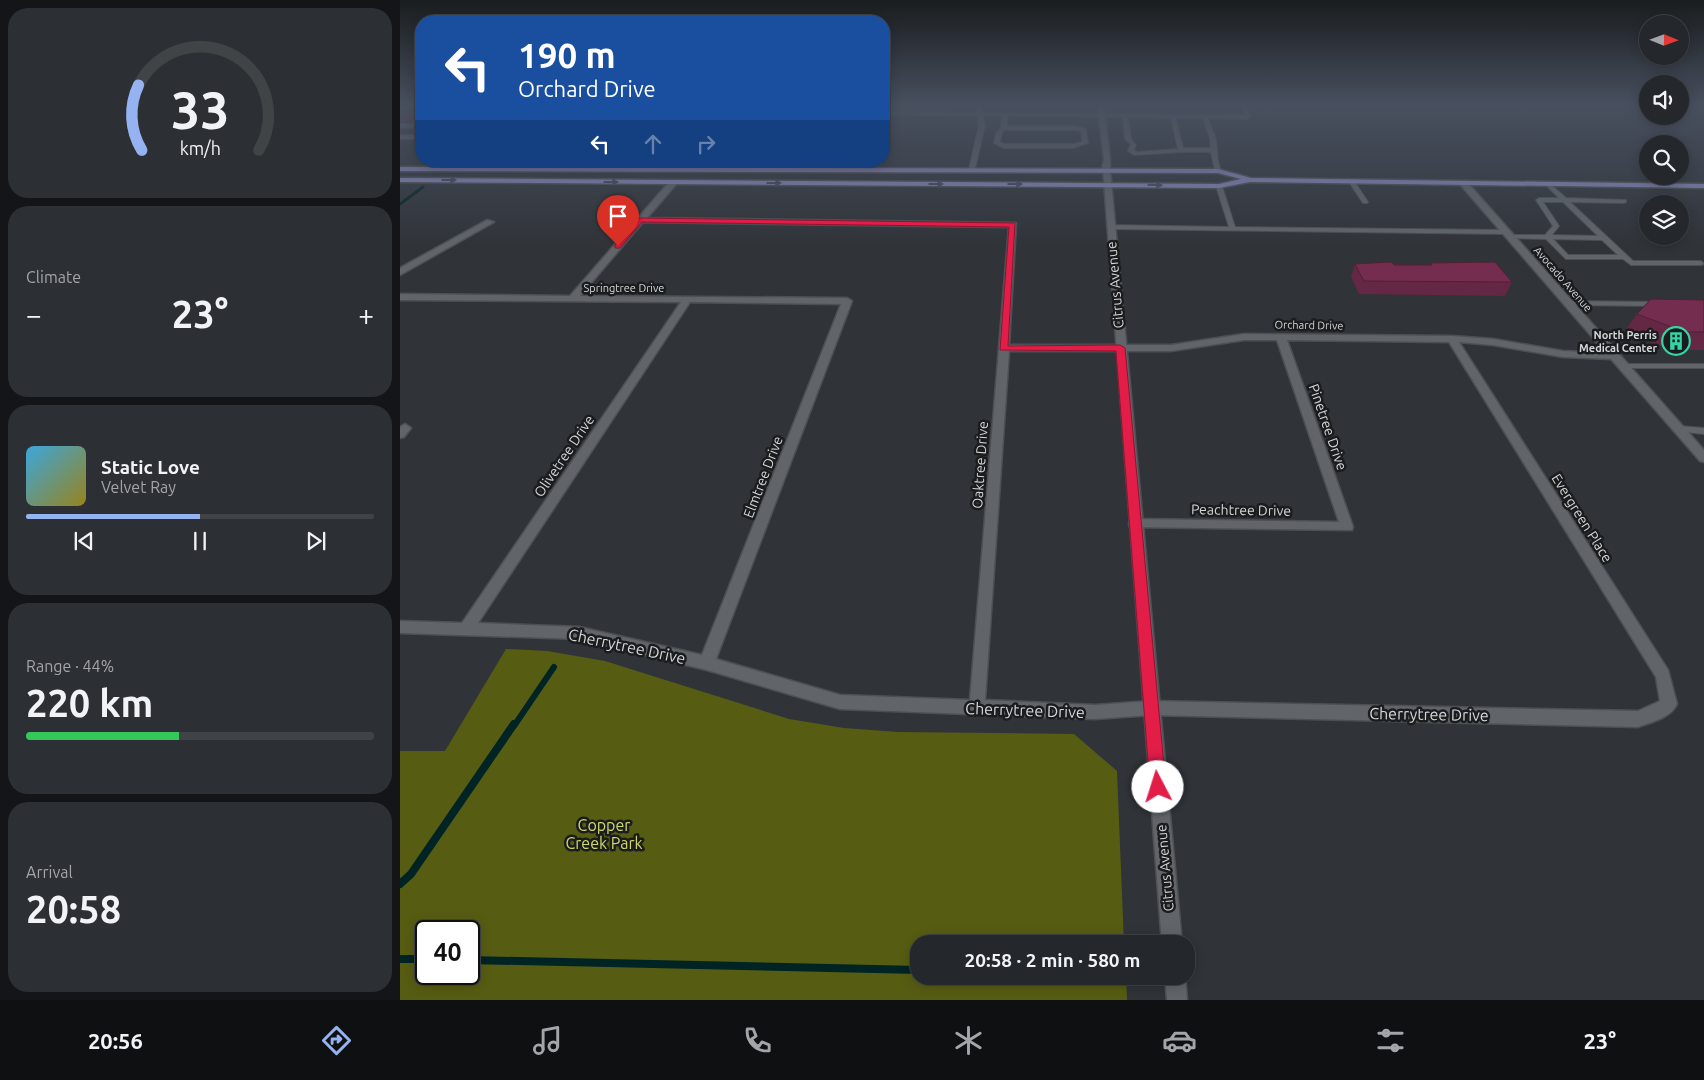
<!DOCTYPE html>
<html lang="en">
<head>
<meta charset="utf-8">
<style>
  :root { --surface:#24272b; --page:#2c2f33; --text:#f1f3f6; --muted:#a3a5a9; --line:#414447; --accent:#95b2f1 }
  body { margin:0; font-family:Ubuntu,sans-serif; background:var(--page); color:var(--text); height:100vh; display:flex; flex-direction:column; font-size:19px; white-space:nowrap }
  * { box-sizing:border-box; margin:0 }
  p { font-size:16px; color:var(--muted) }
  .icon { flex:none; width:28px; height:28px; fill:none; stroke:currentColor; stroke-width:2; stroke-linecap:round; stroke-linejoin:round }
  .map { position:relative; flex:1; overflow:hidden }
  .side { display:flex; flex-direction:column; gap:8px; padding:8px; background:#141518; width:400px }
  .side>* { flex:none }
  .guide { position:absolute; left:15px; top:15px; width:475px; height:152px; border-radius:20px; box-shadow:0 2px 12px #0003,0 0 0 1px var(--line); background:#1a4fa0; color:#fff; overflow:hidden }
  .needle { width:32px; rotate:91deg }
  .tools { position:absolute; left:1239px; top:15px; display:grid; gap:10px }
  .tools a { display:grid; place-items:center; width:50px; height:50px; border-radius:50%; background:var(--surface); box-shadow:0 2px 12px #0003,0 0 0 1px var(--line); font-size:25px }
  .speed { position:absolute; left:15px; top:920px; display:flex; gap:10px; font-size:25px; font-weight:700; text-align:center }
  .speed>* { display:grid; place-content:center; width:65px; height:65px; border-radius:50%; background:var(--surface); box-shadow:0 2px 12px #0003,0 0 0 1px var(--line); line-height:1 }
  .speed .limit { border:2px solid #111; border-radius:8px; background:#fff; color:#111 }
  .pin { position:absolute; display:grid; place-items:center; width:42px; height:42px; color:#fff; margin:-51px -21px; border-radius:50% 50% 50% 0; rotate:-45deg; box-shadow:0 0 5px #0007 }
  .pin .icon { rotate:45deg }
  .me { position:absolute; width:55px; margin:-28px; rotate:355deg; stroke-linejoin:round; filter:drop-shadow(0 0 4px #0008) }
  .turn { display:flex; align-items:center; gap:18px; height:105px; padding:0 20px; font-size:22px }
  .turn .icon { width:65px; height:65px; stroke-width:2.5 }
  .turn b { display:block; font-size:35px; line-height:42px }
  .lanes { display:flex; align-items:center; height:48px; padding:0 20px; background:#0003; justify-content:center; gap:25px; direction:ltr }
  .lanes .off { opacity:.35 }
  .big { font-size:38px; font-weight:700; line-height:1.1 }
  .side .tile { flex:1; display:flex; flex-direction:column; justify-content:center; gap:8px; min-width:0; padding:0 18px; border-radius:20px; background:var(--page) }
  .side .dial { align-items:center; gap:0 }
  .dial svg { height:130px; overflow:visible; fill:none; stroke:var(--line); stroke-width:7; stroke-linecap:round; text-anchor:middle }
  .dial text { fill:var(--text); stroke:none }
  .song { display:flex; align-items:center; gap:15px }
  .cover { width:60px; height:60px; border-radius:8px; background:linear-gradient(135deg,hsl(200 70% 55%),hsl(50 70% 35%)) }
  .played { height:5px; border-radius:2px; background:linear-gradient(90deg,var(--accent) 50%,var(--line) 50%) }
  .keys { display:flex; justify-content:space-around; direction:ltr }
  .heat { display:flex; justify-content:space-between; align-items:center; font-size:28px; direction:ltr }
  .charge { height:8px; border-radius:4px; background:linear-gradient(90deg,#34c759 44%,var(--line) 0) }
  .trip { position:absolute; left:510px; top:935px; width:285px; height:50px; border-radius:20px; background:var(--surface); box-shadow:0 2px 12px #0003,0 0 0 1px var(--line); font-weight:700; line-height:50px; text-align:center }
  .menu { display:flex; height:80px; justify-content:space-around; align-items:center; background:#0e1011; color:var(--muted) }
  .menu .icon { width:35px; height:35px }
  .menu .on { color:var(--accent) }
  .menu b { font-size:22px; color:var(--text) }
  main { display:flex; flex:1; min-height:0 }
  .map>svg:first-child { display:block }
  .green { fill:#575c13; fill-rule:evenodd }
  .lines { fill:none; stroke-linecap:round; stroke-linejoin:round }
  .stream-far2 { stroke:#002324; stroke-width:3 }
  .stream-far1 { stroke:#002324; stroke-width:6 }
  .stream { stroke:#002324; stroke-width:8 }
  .lane-casing { stroke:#4c5054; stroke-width:2 }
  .street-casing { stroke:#4c5054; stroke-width:3 }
  .secondary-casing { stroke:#4c5054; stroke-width:3 }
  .primary-casing { stroke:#4c5054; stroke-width:3 }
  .lane { fill:#61656a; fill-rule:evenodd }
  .street { fill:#61656a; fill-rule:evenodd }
  .secondary { fill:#61656a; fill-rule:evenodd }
  .primary { fill:#8d88c0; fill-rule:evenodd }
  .wall { fill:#642744 }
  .shaded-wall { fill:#512037 }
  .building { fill:#742d4f; stroke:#512037 }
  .oneway { fill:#48475f }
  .route { fill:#e11d48; stroke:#92132f }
  .labels { text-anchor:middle; stroke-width:5; stroke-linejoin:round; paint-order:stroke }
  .far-street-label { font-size:11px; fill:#d3d6d9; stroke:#1a1c1e }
  .far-poi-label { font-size:11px; font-weight:bold; fill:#d3d6d9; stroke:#1a1c1e; text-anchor:end }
  .street-label { font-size:14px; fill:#d3d6d9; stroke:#1a1c1e }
  .near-street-label { font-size:16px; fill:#d3d6d9; stroke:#1a1c1e }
  .near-park-label { font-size:16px; fill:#cfd96a; stroke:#1a1c1e }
</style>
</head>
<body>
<main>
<section class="side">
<div class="tile dial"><svg viewBox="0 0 100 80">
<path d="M14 69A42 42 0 1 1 86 69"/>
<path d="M14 69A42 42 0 0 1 12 29" stroke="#95b2f1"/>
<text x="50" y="56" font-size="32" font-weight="700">33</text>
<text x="50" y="72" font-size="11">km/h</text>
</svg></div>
<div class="tile"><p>Climate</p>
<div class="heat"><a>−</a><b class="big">23°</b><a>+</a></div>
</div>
<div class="tile">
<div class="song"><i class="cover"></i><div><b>Static Love</b><p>Velvet Ray</p></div></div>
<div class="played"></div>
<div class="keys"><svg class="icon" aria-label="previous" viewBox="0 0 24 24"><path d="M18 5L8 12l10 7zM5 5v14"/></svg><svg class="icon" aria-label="pause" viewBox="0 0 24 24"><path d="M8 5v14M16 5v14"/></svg><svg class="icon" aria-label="next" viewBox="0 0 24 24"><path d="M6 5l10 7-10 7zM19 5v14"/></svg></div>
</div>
<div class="tile"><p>Range · 44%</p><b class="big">220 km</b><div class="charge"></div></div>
<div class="tile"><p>Arrival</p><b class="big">20:58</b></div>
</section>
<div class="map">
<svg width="1304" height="1000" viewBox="0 0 1304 1000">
  <rect width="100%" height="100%" fill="#303439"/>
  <path class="green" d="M106,649l41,2 58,10 184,58 55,9 54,4 176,2 43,37 7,173h-205v32h207l1,24h-727v-249h45zM26,931h43v43h-43z"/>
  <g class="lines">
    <path class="stream-far2" d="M0,204l23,-17"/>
    <path class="stream-far1" d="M114,726l40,-59"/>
    <g class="stream">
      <path d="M0,884l11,-10 103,-150"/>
      <path d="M0,959h26"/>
      <path d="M69,960l450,10"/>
    </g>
    <defs>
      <g id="lane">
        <path d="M576,105h4l2,8 263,2 -4,-10h4l6,12 -3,2 -40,-1 8,21 2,22 3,10 -3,2 -3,-2 -4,-19h-30l-47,3 -6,-4 3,-7 -6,-5 -2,-22 -116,-1v10h68l11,3 2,14 -15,5h-70l-9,-5 2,-10 5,-5 1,-12h-19l2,9 -10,44 -3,2 -3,-2 10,-44 -1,-9 -94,-2v-2l93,1zM728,117l43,1 7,31 -41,3 -3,-2 2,-5 -5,-6zM776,118h27l7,21 1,9h-28zM605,130h70l6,1 1,11 -9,2h-69l-4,-2 2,-9z"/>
        <path d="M0,124h21v3l-21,1z"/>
        <rect x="0" y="135" width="21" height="4"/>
        <path d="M281,161h6l1,4 6,-4h7l-14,9 -3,-2z"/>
        <path d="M950,181h4l14,21 -1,1h-4l-14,-21z"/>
        <path d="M1149,183l17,15 60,2v2l-2,1 -54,-1 63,59h68l3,3 -3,1h-70l-8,-6h-57l-20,-20 -38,-1 -1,-1 3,-2h35l8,-9 -17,-26 3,-2h20l-13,-13zM1143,202h20l35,34 -46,-1 7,-9zM1153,239l49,1 16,15h-50z"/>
        <path d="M819,184l3,2 13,41 271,3 3,2 -3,2 -396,-5 -3,-2 3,-2 119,2 -13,-41z"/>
        <path d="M1165,301l96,1 4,2 -4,2 -93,-1 -4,-2z"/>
        <rect x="1220" y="364" width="84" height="4"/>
        <path d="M1279,426l25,2v6l-28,-3 -2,-2 2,-2z"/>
      </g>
      <g id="street">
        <path d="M698,105h6l6,55v10l-4,2 -4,-2 2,-10z"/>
        <path d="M271,180l7,2 -31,36 369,5 -7,122h162l73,-11 208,2 41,3 70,12 43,2 -147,-170 7,-2 238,269v12l-4,-1 -89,-102 -48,-2 -70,-12 -34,-3 209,328 9,34c-6,14 -26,18 -39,23l-487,-12 -56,4 -255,-10 -133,-39 -128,-31 -179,-6v-12l62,2 219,-321 -281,-2v-6l170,2zM243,222l366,5 -39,473 -130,-5 -124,-36 136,-358 -5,-3 -267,-2zM290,302l151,2 -139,351 -123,-28 -101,-4zM844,340h33l62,182 -204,-3 -5,2 -1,3 1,3 222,3 1,-3 -66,-187 162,2 207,335 4,24 -22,10 -487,-10 -56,4 -110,-5 24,-349h162z"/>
        <path d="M87,220l7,2 -94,53v-7z"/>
        <path d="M5,424l6,4 -7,9 -4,1v-11z"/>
      </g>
      <g id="secondary">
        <path d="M703,168l7,2 72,774h-20z"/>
        <path d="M765,976h20l2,24h-20z"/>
      </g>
      <path id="primary" d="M0,167l818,2 33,9 453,6v4l-454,-6 -31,6 -819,-6v-4l819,6 22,-5 -23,-6 -818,-2z"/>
    </defs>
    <use href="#lane" class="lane-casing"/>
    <use href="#street" class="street-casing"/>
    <use href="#secondary" class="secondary-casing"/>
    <use href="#primary" class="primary-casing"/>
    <use href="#lane" class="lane"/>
    <use href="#street" class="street"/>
    <use href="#secondary" class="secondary"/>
    <use href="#primary" class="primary"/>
  </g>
  <g class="wall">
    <path d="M0,105h21v14l-4,2h-17z"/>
    <path d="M1031,263l81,19 -7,14 -146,-2 -8,-17 4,-13 75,1z"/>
    <path d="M1304,300v50h-33l-47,-18 13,-18z"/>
  </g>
  <path class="shaded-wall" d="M19,105h2v14l-4,2 -6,-11z"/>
  <g class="building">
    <path d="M0,105h19l-8,5h-11z"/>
    <path d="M991,262l3,3h38l-1,-2 64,-1 17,20 -148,-1 -9,-17z"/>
    <path d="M1251,299l53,1v32h-19l-48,-18z"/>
  </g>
  <defs><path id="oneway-solid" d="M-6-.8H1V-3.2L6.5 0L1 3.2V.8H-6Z" transform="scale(1.25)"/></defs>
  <g class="oneway">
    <use href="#oneway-solid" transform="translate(49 180)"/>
    <use href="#oneway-solid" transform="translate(211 182)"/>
    <use href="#oneway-solid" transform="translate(374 183)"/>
    <use href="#oneway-solid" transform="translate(536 184)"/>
    <use href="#oneway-solid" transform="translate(615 184)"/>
    <use href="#oneway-solid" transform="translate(755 185) rotate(1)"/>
  </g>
  <linearGradient id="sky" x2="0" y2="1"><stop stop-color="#1a1d1f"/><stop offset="0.43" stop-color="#48505f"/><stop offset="1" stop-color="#48505f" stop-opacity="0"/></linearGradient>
  <rect width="1304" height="245" fill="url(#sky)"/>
  <path class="route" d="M238,218l377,5 -7,123 112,-1 5,3 41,439 -2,5 -6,2 -5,-2 -3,-5 -34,-436 -116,-1 9,-123 -367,-5 -22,26h-5v-3z"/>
  <defs>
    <symbol id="building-ring" viewBox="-11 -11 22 22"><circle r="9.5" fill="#1a1c1e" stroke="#35d4a7" stroke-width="1.5"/><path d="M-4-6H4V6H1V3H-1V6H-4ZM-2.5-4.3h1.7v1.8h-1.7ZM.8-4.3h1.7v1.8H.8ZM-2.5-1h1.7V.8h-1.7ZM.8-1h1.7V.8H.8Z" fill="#35d4a7"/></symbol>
  </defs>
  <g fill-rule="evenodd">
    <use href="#building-ring" x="1260" y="325" width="32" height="32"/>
  </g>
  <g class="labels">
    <g class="far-street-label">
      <text transform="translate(1163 279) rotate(49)" y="4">Avocado Avenue</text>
      <text x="224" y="292">Springtree Drive</text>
      <text transform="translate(909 325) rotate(1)" y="4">Orchard Drive</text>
    </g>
    <g class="far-poi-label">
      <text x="1257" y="339">North Perris<tspan x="1257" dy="13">Medical Center</tspan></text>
    </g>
    <g class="street-label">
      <text transform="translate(715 285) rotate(-95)" y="5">Citrus Avenue</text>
      <text transform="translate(928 427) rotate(71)" y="5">Pinetree Drive</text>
      <text transform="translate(164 456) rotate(-56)" y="5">Olivetree Drive</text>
      <text transform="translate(580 465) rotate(-86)" y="5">Oaktree Drive</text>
      <text transform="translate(363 477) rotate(-69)" y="5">Elmtree Drive</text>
      <text transform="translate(841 510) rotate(1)" y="5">Peachtree Drive</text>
      <text transform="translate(1182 518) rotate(58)" y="5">Evergreen Place</text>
      <text transform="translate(765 868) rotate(-95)" y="5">Citrus Avenue</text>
    </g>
    <g class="near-street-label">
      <text transform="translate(227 646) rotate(12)" y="6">Cherrytree Drive</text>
      <text transform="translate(625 710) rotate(2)" y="6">Cherrytree Drive</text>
      <text transform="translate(1029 714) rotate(1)" y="6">Cherrytree Drive</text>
    </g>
    <g class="near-park-label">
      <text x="204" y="831">Copper<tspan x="204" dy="18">Creek Park</tspan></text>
    </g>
  </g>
</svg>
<div class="tools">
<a><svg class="needle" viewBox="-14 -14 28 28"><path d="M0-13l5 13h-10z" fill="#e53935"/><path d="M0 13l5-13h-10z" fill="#a3a5a9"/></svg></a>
<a><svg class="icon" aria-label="sound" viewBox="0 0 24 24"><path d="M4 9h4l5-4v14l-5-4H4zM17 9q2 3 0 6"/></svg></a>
<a><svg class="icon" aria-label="search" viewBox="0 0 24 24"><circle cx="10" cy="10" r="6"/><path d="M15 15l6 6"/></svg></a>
<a><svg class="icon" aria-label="layers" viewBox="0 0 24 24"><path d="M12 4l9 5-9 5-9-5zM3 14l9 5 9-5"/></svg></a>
</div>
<div class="speed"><div class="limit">40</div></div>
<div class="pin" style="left:218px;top:246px;background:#d93025"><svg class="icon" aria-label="arrive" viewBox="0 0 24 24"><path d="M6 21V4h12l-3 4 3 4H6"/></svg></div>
<svg class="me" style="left:758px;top:787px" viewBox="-20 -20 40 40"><circle r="19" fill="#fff"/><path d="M0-13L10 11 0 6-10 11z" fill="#e11d48"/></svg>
<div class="trip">20:58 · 2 min · 580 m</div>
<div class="guide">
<div class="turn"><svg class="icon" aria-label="left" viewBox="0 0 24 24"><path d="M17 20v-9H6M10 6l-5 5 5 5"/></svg><div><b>190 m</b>Orchard Drive</div></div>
<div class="lanes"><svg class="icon" aria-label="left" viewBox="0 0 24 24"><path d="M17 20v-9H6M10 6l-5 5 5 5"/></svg><svg class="icon off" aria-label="ahead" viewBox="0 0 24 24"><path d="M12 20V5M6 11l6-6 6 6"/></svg><svg class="icon off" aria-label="right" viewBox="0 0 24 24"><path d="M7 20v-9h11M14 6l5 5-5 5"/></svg></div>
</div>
</div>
</main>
<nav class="menu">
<b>20:56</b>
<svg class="icon on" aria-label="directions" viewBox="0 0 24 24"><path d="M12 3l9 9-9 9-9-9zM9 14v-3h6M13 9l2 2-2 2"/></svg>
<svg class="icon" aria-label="music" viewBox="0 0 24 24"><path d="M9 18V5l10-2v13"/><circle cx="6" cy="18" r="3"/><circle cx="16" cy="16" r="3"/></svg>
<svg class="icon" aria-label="phone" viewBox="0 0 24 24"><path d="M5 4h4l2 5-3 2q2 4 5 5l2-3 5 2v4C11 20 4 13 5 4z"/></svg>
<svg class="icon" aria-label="climate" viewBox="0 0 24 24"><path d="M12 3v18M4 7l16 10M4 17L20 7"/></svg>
<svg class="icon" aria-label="car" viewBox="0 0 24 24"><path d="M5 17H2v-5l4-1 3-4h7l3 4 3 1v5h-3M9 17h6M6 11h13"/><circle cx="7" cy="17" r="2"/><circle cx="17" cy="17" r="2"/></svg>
<svg class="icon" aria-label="filters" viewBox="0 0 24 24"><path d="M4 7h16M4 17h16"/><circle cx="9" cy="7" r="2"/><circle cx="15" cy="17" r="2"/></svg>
<b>23°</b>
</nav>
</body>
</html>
